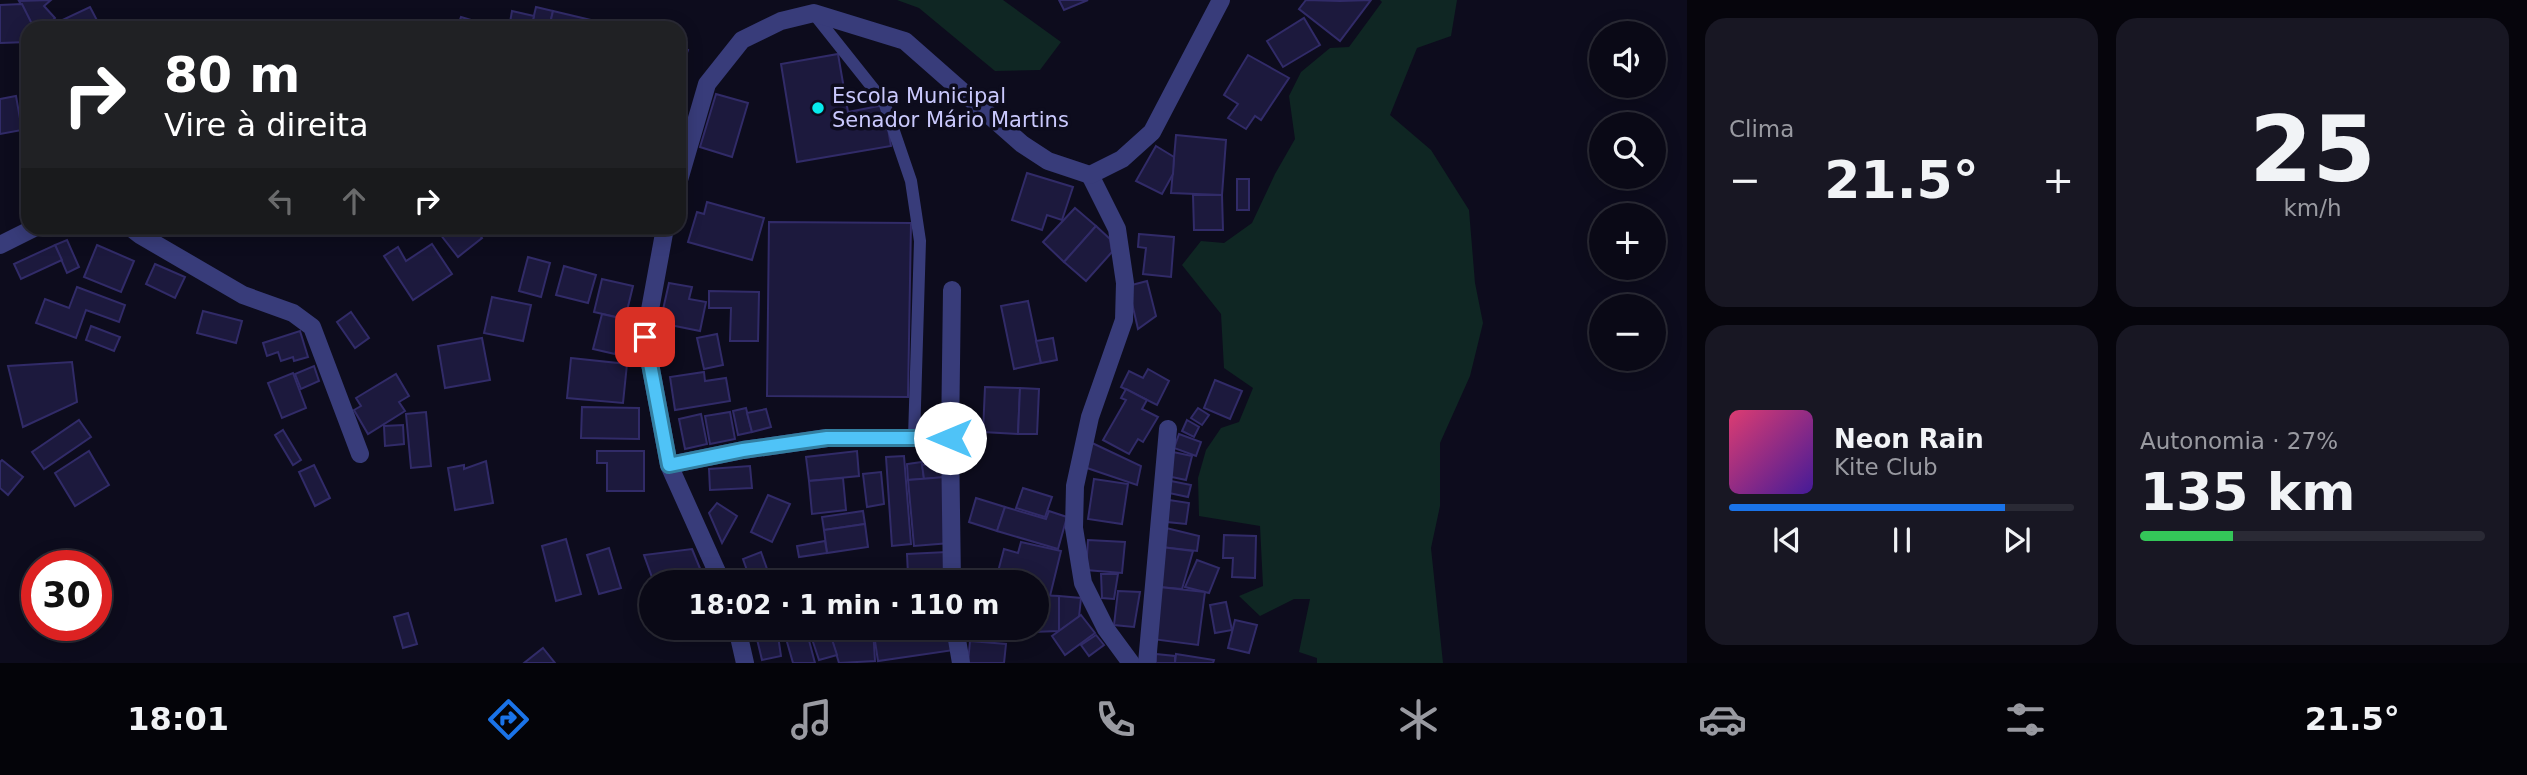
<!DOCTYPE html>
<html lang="pt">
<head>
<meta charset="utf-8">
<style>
  :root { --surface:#0a0916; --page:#181723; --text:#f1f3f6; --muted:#999aa1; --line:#2a2a35; --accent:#1a73e8 }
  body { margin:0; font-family:"DejaVu Sans",sans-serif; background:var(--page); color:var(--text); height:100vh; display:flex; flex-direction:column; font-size:26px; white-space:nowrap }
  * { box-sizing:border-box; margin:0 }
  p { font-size:23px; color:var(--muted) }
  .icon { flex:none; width:38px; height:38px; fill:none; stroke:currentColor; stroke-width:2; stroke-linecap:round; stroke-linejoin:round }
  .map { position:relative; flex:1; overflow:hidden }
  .panel { display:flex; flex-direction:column; gap:18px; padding:18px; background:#06050c; width:840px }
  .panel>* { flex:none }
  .banner { position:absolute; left:21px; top:21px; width:665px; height:214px; border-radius:21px; box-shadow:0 4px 18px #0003,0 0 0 2px var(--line); background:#202124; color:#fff; overflow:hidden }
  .controls { position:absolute; left:1589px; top:21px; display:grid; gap:14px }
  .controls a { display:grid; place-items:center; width:77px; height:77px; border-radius:50%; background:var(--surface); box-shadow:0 4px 18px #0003,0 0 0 2px var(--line); font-size:35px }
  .speed { position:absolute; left:21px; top:550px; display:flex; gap:14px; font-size:35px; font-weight:700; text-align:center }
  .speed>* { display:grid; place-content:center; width:91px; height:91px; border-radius:50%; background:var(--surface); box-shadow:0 4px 18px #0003,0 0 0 2px var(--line); line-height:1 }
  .speed .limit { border:10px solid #d22; background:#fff; color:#111 }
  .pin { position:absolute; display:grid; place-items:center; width:60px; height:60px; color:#fff; margin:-30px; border-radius:14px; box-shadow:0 4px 10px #0006 }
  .me { position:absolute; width:77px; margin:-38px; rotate:270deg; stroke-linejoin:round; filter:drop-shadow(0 0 5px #0008) }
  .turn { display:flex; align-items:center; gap:24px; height:147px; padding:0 28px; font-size:32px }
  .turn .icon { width:91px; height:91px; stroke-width:2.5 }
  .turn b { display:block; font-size:49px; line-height:60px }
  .lanes { display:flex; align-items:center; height:66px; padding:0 28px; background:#0003; justify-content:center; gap:35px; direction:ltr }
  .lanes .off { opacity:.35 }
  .big { font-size:52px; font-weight:700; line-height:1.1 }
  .panel .widget { flex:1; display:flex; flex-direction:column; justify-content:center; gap:10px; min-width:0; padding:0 24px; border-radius:21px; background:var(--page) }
  .panel .dial { align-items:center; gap:0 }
  .dial b { font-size:91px; line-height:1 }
  .song { display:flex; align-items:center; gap:21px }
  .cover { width:84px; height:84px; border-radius:10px; background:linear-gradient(135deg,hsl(340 70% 55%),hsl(260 70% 35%)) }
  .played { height:7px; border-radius:4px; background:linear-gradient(90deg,var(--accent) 80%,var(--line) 80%) }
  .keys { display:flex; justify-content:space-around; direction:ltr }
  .heat { display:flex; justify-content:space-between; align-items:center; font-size:38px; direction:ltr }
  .charge { height:10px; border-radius:5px; background:linear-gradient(90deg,#34c759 27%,var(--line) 0) }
  .panel .tiles { flex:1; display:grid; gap:18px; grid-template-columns:repeat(2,1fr) }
  .trip { position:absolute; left:639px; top:570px; width:410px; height:70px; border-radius:35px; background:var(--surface); box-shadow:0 4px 18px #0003,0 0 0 2px var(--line); font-weight:700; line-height:70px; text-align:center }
  .tab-bar { display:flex; height:112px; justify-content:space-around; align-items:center; background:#040409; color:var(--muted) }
  .tab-bar .icon { width:49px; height:49px }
  .tab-bar .selected { color:var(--accent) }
  .tab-bar b { font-size:32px; color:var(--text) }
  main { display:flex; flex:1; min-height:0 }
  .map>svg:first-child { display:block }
  .green { fill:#0f2623 }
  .building { fill:#1c193d; stroke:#312b68; stroke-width:2 }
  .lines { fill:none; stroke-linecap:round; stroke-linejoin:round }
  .lane { stroke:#383c7a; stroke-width:12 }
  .street { stroke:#383c7a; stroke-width:18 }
  .route-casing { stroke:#337fa1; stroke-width:18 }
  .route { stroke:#4fc3f7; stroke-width:12 }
  .poi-dot { fill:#07ebec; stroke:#0d0c1d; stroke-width:2.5 }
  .labels { text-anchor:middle; stroke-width:7; stroke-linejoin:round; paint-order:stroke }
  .poi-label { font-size:21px; fill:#cac9fd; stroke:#0d0c1d; text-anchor:start }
</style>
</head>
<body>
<main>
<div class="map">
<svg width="1687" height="663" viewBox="0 0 1687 663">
  <rect width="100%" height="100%" fill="#0d0c1d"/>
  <g class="green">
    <path d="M897,0h106l58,42 -21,28 -45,1 -76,-63z"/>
    <path d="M1380,0h77l-6,36 -34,12 -27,67 41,35 38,60 6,73 8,40 -13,53 -30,67v63l-9,42 12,115h-126v-5l-18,-6 11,-53h-16l-34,17 -21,-20 24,-10 -3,-60 -61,-10 -1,-38 8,-28 15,-22 18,-6 14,-34 -29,-20 -3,-54 -39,-49 19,-24 23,2 28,-20 23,-49 20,-35 -6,-43 12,-24 29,-24 19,-1 33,-45z"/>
  </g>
  <g class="building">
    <path d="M51,0l-7,6 11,12 -10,10h-11l-15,-27z"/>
    <path d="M1059,0h29l-24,10z"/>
    <path d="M1306,0l34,1 31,-1 -31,41 -41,-32z"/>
    <path d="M22,4l12,24h-6v14l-28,1v-38z"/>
    <path d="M90,7l11,21h-43l-2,-5z"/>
    <path d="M536,7l17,4 -4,17h-18z"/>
    <path d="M512,11l22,5 -3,12h-22z"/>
    <path d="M553,11l38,9 -2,8h-40z"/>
    <path d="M461,17l20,6 -1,5h-23z"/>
    <path d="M1304,18l16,27 -37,22 -16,-26z"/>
    <path d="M679,47l9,3 -9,27z"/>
    <path d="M838,54l10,58 36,-7 7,41 -94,16 -16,-98z"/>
    <path d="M1248,55l41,23 -28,42 -6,-4 -9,13 -18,-11 10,-14 -14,-9z"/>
    <path d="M716,94l32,9 -16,54 -32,-10z"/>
    <path d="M16,96l6,34 -22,4v-35z"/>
    <path d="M1176,135l50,5 -4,55 -51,-2z"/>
    <path d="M1156,146l18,11 -1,17 -11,20 -26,-13z"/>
    <path d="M1027,173l46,14 -11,33 -15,-5 -5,15 -30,-10z"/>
    <rect x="1237" y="179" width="12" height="31"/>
    <path d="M1193,195h29l1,35h-29z"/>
    <path d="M707,202l57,16 -12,42 -64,-18 9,-30 7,2z"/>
    <path d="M1075,208l21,18 -32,36 -21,-20z"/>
    <path d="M769,222l142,1 -3,174 -141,-1z"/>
    <path d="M1096,226l14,13 2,13 -26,29 -22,-19z"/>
    <path d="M448,228h26l8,10 -24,19 -18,-23z"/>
    <path d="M1139,234l35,3 -3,40 -28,-3 3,-26 -8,-1z"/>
    <path d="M67,240l12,27 -12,6 -12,-28z"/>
    <path d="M432,244l20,30 -39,26 -29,-44 14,-9 8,14z"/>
    <path d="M55,245l7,15 -41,19 -7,-15z"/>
    <path d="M97,245l37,16 -13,31 -37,-15z"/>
    <path d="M528,257l22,6 -9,34 -22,-6z"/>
    <path d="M155,264l30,13 -10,21 -29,-14z"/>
    <path d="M564,266l32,9 -8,28 -32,-8z"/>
    <path d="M602,279l31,7 -8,33 -31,-7z"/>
    <path d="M1147,281l9,35 -18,13 -10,-43z"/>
    <path d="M669,283l23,4 -3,12 17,3 -6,29 -40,-8z"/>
    <path d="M77,287l48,18 -6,17 -33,-12 -10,28 -40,-15 9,-24 24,9z"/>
    <path d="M709,291l50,1 -1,49h-28l1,-33h-22z"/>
    <path d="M492,297l39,8 -8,36 -39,-8z"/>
    <path d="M1028,301l13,62 -27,6 -13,-63z"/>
    <path d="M203,311l39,10 -6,22 -39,-10z"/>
    <path d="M351,312l18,26 -14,10 -18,-26z"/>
    <path d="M602,314l22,5 -9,35 -22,-5z"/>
    <path d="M91,326l29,11 -6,14 -28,-11z"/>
    <path d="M300,331l8,26 -14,4 -1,-4 -12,4 -3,-9 -11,4 -4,-13z"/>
    <path d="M717,334l6,31 -19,4 -7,-31z"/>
    <path d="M482,338l8,42 -45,8 -7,-42z"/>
    <path d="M1053,338l4,22 -16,3 -5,-22z"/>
    <path d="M571,358l56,6 -4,39 -56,-5z"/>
    <path d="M72,362l5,40 -54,25 -15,-61z"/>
    <path d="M314,366l5,15 -18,8 -6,-15z"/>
    <path d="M1148,369l21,12 -12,24 -36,-18 8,-16 14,7z"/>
    <path d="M704,372l1,9 21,-3 4,23 -55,9 -5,-33z"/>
    <path d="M293,373l13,35 -24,10 -14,-35z"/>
    <path d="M396,374l13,22 -10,6 6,9 -37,23 -14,-24 7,-4 -5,-8z"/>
    <path d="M1215,380l27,11 -12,28 -26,-11z"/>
    <path d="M985,387l35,1 -2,46 -35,-2z"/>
    <path d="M1020,388l19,1 -2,45h-19z"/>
    <path d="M1126,389l21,11 -5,9 16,8 -15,25 -5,-3 -9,15 -26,-14 23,-40 -5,-2z"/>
    <path d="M582,407l57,1v31l-58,-1z"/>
    <path d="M746,408l6,24 -14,3 -5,-24z"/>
    <path d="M1198,408l11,7 -7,10 -11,-7z"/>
    <path d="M766,409l5,18 -19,5 -5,-19z"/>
    <path d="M426,412l5,54 -20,2 -5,-54z"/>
    <path d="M730,412l5,27 -25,5 -5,-28z"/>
    <path d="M701,414l6,30 -22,5 -6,-30z"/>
    <path d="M79,420l12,17 -47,32 -12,-17z"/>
    <path d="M1187,420l12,7 -5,10 -12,-6z"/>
    <path d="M403,425l1,19 -19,2 -1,-20z"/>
    <path d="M283,430l18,30 -8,5 -18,-30z"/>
    <path d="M1179,434l22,8 -5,14 -22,-8z"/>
    <path d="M1090,442l51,24 -4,19 -53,-18z"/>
    <path d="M89,451l20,34 -34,21 -20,-33z"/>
    <path d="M597,451h47v40h-37v-28h-10z"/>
    <path d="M857,451l2,25 -50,5 -3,-24z"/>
    <path d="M1173,452l19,4 -6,24 -19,-4z"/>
    <path d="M904,456l7,88 -19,2 -6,-89z"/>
    <path d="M2,460l21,17 -15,18 -8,-7v-26z"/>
    <path d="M486,461l7,42 -38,7 -7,-42 16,-3v4z"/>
    <path d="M922,462l2,17 -16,1 -1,-16z"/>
    <path d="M944,463l1,14 -21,2 -2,-14z"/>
    <path d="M314,465l16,33 -15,8 -16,-34z"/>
    <path d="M750,466l2,22 -42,2 -1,-21z"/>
    <path d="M881,472l3,32 -17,3 -4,-33z"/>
    <path d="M945,477l5,66 -36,3 -6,-66z"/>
    <path d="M843,478l3,32 -34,4 -3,-33z"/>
    <path d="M1094,479l34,5 -6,40 -34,-5z"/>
    <path d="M1171,481l20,4 -3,12 -19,-4z"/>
    <path d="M1023,488l29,9 -7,20 -29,-9z"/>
    <path d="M768,495l22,9 -18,38 -21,-10z"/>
    <path d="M976,498l29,9 -8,24 -28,-9z"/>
    <path d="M1169,500l20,3 -3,21 -19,-2z"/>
    <path d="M717,503l20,13 -15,27 -13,-30z"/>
    <path d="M1005,507l41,12 3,-8 18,6 -9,32 -61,-18z"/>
    <path d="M863,511l2,13 -41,6 -2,-13z"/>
    <path d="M865,524l3,23 -41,6 -3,-23z"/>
    <path d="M1162,527l37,9 -2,15 -36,-4z"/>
    <path d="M1224,535l32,1 -1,42 -23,-1 1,-19h-10z"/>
    <path d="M566,539l15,55 -25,7 -14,-55z"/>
    <path d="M1088,540l37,2 -3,31 -36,-3z"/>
    <path d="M825,541l2,12 -28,4 -2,-11z"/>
    <path d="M1021,542l40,9 -11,45 -14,-4v-9h-41l9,-34 14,4z"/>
    <path d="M1161,547l32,4 -11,38 -23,-2z"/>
    <path d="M609,548l12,40 -22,6 -12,-39z"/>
    <path d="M692,549l14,34h-44l-9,-3 -9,-25z"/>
    <path d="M761,552l6,17 -18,7 -6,-17z"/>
    <path d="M947,552l1,20 -40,3 -1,-21z"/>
    <path d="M1197,560l22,8 -10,25 -24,-6z"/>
    <path d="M875,574l3,9h-25l-1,-1z"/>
    <path d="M1101,574h17l-4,25 -12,-1z"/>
    <path d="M1159,587l46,5 -7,53 -46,-6z"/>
    <path d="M1118,591l22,1 -6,35 -20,-2z"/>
    <path d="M1036,595l23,1v35l-54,2v-5h31z"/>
    <path d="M1059,596l22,2 -2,19 -20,14z"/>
    <path d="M1226,602l6,28 -17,3 -5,-28z"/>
    <path d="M408,613l9,31 -14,4 -9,-31z"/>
    <path d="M1081,615l14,18 -30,22 -13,-19z"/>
    <path d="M1235,620l22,5 -8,28 -21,-5z"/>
    <path d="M838,628h35l2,33 -36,2 -10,-33z"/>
    <path d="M873,628h78l3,22 -76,11z"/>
    <path d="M964,628h38l-2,12 -37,-7z"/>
    <path d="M777,629l4,27 -19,4 -6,-25z"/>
    <path d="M806,629l9,34h-22l-8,-28z"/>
    <path d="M829,630l8,25 -18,5 -8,-24z"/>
    <path d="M1096,635l8,10 -15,11 -8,-11z"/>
    <path d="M970,641l36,3 -2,19h-36z"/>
    <path d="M543,648l12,15h-31z"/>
    <path d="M1156,654l19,2v7h-19z"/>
    <path d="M1176,654l38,6 -1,3h-38z"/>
  </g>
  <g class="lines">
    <path class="lane" d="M814,14l70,88 27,79 9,60 -6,197"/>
    <g class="street">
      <path d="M1090,175l27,54 8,54 -1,37 -34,97 -15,69 -1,42 9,55 23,46 25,34"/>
      <path d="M679,180l28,-96 35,-44 39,-19 33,-8 91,28 117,103 26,17 42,14 32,-16 30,-27 69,-132"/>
      <path d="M131,228l9,7 103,60 50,18 19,14 48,127"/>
      <path d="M665,228l-20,109 24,128 53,118"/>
      <path d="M0,245l34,-17"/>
      <path d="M952,290l-2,148 2,145"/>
      <path d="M669,465l74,-15 84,-12h123"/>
      <path d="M737,628l8,35"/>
      <path d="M955,628l6,35"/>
      <path d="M1147,663l21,-234"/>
    </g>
  </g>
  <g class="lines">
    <defs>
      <path id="route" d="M645,337l24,128 74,-15 84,-12h123"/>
    </defs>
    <use href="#route" class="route-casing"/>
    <use href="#route" class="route"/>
  </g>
  <circle class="poi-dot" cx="818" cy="108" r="7"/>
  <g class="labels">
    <g class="poi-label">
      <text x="832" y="103">Escola Municipal<tspan x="832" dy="24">Senador Mário Martins</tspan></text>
    </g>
  </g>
</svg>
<div class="controls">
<a><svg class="icon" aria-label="sound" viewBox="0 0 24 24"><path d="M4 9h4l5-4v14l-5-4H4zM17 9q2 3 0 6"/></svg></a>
<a><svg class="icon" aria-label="search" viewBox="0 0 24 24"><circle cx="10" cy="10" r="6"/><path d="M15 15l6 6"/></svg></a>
<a>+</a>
<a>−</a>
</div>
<div class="speed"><div class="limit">30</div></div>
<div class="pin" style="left:645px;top:337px;background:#d93025"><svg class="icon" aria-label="arrive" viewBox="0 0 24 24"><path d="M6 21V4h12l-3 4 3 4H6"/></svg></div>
<svg class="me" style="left:950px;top:438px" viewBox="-20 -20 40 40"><circle r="19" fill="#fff"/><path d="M0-13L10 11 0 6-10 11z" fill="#4fc3f7"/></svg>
<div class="trip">18:02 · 1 min · 110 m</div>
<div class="banner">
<div class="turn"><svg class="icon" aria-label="right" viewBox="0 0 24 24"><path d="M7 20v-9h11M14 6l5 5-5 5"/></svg><div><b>80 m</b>Vire à direita</div></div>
<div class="lanes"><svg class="icon off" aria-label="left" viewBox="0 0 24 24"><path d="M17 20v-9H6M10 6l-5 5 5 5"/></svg><svg class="icon off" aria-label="ahead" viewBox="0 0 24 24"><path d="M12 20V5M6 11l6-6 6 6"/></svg><svg class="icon" aria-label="right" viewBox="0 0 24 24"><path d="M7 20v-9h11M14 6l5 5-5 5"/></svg></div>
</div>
</div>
<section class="panel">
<div class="tiles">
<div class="widget"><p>Clima</p>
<div class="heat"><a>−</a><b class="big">21.5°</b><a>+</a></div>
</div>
<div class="widget dial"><b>25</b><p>km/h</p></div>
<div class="widget">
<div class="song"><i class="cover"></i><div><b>Neon Rain</b><p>Kite Club</p></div></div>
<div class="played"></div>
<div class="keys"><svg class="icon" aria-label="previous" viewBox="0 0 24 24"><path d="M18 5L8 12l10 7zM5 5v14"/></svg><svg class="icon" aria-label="pause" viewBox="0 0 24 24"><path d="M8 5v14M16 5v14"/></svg><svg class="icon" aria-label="next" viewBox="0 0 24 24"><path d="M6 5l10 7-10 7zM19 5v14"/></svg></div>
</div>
<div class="widget"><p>Autonomia · 27%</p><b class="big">135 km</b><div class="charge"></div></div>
</div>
</section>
</main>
<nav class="tab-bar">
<b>18:01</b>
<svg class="icon selected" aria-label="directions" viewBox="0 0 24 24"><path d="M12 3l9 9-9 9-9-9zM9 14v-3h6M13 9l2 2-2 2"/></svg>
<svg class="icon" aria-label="music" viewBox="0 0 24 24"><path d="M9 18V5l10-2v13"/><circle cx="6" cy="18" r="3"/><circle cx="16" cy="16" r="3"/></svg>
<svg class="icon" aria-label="phone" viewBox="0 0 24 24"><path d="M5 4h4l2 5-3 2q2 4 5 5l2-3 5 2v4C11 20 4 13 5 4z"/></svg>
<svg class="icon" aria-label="climate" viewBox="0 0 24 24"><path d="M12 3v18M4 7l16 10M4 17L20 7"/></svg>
<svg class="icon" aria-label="car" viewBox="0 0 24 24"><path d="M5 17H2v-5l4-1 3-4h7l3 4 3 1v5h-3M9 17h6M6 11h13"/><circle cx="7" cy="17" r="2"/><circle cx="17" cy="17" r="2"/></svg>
<svg class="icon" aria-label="filters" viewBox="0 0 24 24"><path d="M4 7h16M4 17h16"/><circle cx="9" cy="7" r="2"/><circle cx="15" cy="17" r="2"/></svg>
<b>21.5°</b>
</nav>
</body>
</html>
